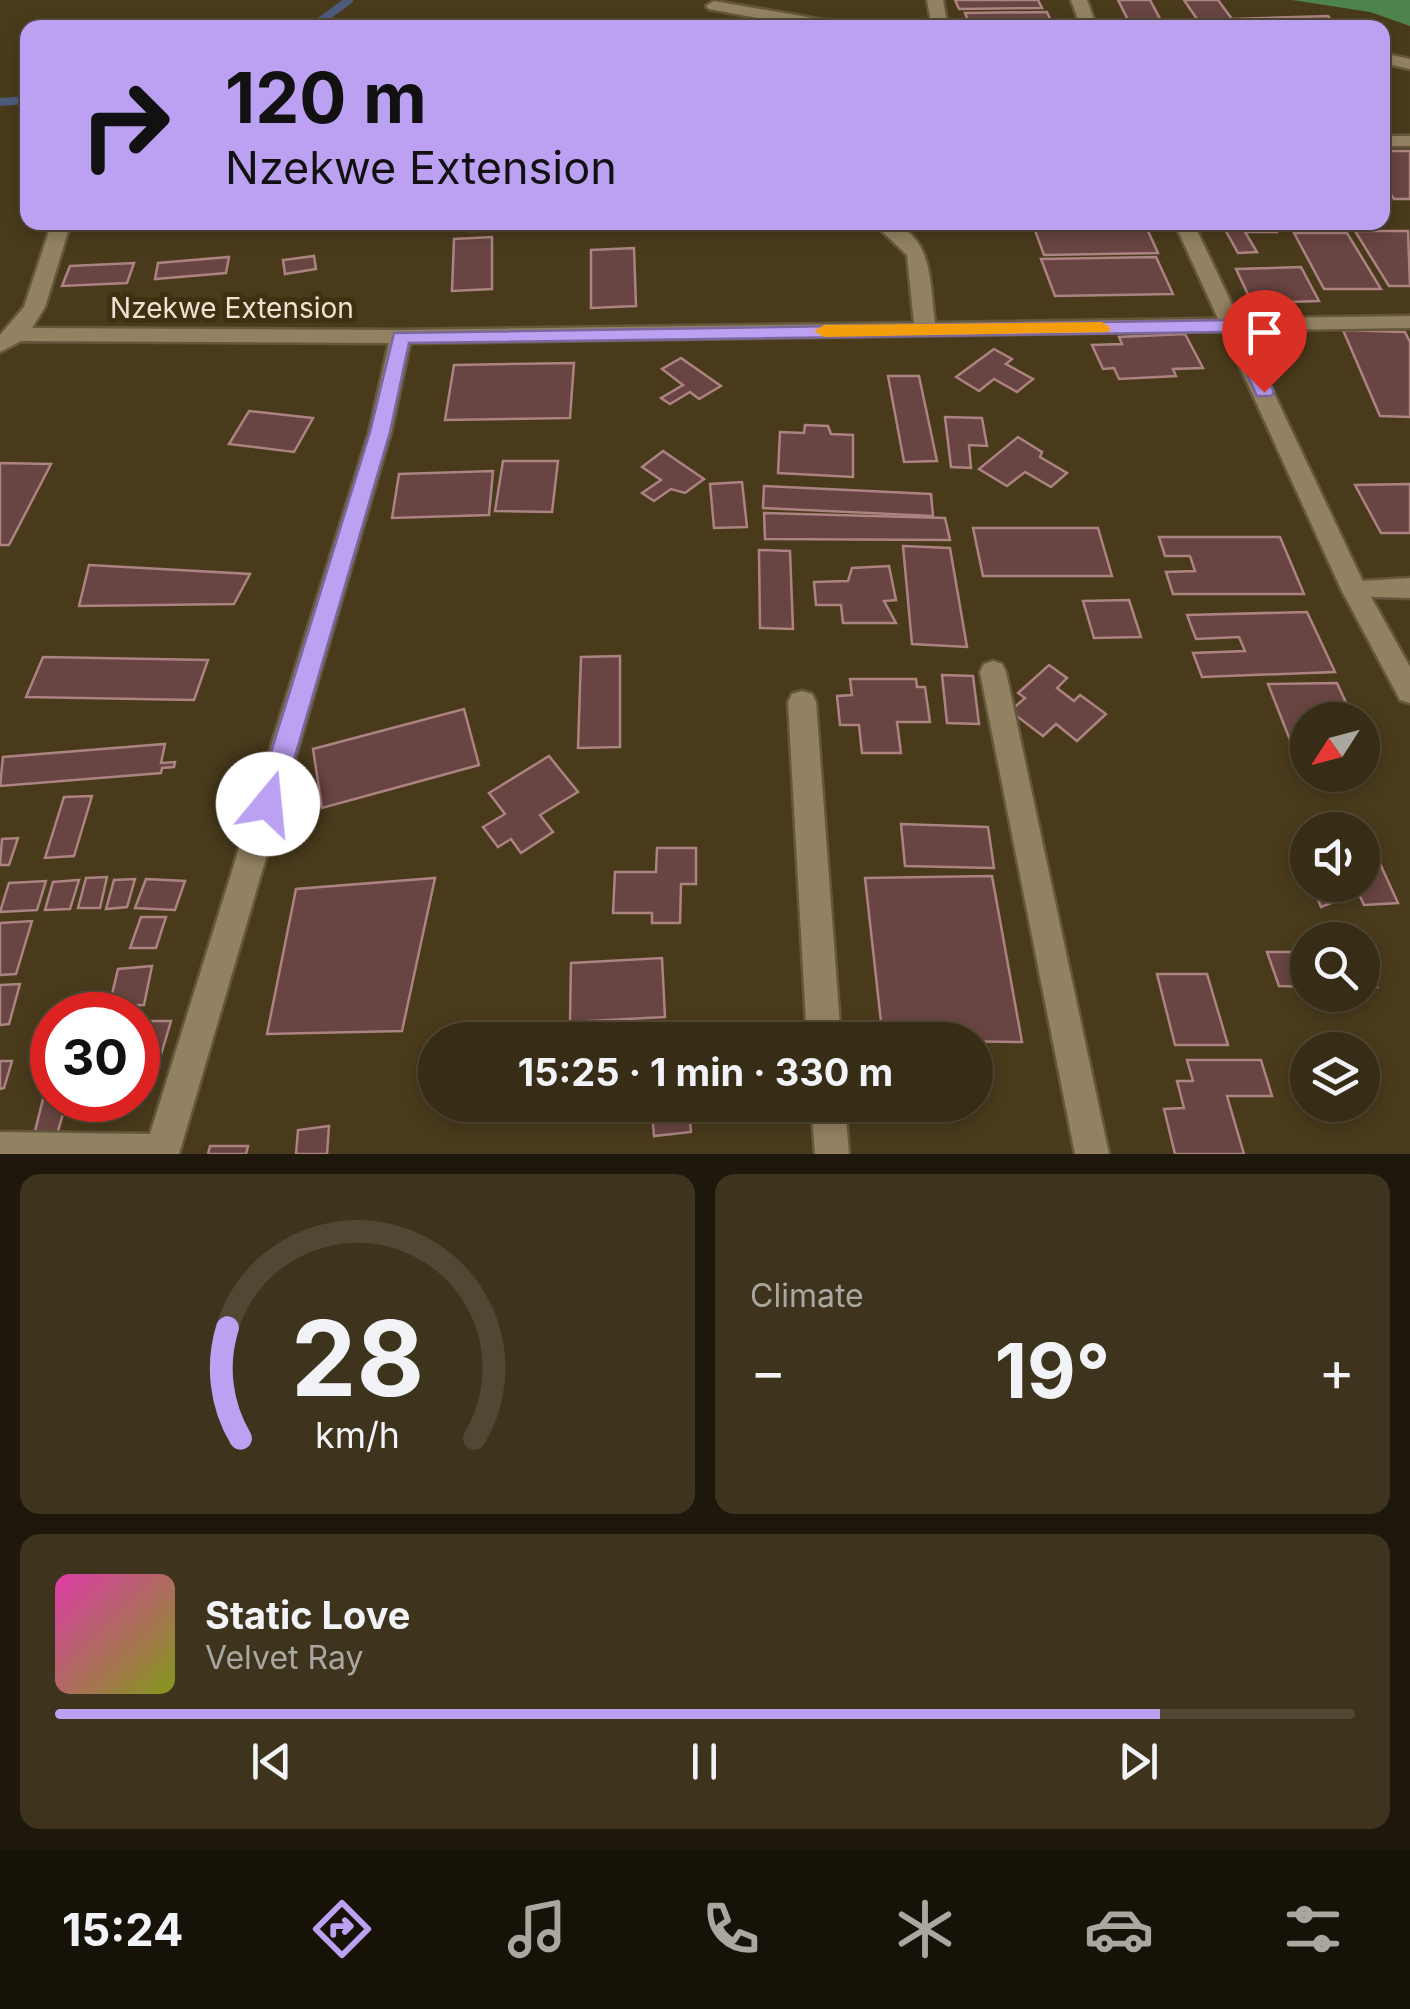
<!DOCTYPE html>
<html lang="en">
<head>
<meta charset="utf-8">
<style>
  :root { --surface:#372c15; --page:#3e341e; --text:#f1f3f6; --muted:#aaa7a0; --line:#514834; --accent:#bca0f2 }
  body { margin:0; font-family:Inter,sans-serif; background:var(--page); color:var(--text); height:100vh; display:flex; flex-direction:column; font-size:38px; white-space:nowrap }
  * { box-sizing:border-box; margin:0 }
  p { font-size:32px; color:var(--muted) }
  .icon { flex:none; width:55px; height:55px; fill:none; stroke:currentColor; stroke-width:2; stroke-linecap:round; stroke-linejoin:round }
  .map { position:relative; height:1154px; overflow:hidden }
  .details { display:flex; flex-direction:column; gap:20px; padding:20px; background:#1e180c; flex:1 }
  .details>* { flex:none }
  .top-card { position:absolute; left:20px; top:20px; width:1370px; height:210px; border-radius:20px; box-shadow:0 5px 15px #0003,0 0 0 2px var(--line); background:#bca0f2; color:#111; overflow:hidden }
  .needle { width:65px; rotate:234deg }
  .tools { position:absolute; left:1290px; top:702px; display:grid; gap:20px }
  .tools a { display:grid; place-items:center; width:90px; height:90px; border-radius:50%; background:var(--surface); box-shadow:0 5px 15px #0003,0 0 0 2px var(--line); font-size:50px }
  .speed { position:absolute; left:30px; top:992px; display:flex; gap:20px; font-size:50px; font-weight:700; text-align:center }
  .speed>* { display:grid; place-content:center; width:130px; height:130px; border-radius:50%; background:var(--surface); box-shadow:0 5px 15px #0003,0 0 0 2px var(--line); line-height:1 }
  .speed .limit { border:15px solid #d22; background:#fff; color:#111 }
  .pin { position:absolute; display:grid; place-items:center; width:85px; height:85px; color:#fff; margin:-102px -42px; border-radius:50% 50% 50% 0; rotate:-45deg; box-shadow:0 0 10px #0007 }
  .pin .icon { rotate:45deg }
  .me { position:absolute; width:110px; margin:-55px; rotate:17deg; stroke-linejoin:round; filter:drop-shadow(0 0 8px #0008) }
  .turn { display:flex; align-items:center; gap:35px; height:210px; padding:0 40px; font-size:45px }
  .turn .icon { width:130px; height:130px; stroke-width:2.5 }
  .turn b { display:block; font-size:70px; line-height:85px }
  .big { font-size:75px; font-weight:700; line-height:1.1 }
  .details .widget { flex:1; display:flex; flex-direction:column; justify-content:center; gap:15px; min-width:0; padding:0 35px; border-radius:20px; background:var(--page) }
  .details .dial { align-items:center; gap:0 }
  .dial svg { height:260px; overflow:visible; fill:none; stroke:var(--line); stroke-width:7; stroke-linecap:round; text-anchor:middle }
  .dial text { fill:var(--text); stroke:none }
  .song { display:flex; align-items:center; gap:30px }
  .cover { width:120px; height:120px; border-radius:15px; background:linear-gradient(135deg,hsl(320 70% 55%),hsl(70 70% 35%)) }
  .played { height:10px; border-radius:5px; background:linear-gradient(90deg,var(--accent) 85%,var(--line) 85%) }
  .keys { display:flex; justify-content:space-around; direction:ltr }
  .heat { display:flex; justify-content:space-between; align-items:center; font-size:55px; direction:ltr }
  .details .tiles { flex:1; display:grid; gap:20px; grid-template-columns:1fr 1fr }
  .widget:last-child { grid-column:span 2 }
  .trip { position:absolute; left:418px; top:1022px; width:575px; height:100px; border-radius:50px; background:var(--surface); box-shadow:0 5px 15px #0003,0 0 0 2px var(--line); font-weight:700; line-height:100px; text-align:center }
  .menu { display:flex; height:160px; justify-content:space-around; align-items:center; background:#161208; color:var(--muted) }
  .menu .icon { width:70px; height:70px }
  .menu .on { color:var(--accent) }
  .menu b { font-size:45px; color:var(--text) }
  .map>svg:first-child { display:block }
  .forest { fill:#4e834c }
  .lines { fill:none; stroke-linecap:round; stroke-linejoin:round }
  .stream { stroke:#4d5a7a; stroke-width:8 }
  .building { fill:#684442; stroke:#ac8381; stroke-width:2.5 }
  .minor-casing { stroke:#64573c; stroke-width:5 }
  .tertiary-casing { stroke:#64573c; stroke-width:5 }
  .minor { fill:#938262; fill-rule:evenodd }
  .tertiary { fill:#938262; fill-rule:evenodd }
  .route { fill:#bca0f2; stroke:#7a689d; stroke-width:2.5 }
  .slow { fill:#f59e0b }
  .labels { text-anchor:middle; stroke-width:10; stroke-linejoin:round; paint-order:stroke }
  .street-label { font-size:28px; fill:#ece3d2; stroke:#3e3011 }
</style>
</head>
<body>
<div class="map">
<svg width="1410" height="1154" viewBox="0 0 1410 1154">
  <rect width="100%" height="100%" fill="#493a1c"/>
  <path class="forest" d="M1292,0h118v26l-40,-14z"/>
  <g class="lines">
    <g class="stream">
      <path d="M311,28l38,-28"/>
      <path d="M0,102l28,-2"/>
    </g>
  </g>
  <g class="building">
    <path d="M955,0h83l4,8 -83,1z"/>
    <path d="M1118,0h32l15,28h-33z"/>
    <path d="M1184,0h34l14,19 96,-3 9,12h-134z"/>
    <path d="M1047,12l7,16h-83l-6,-15z"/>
    <path d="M1382,151h28v48h-16l-12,-17z"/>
    <path d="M1032,222h112l14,31 -114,2z"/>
    <path d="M1260,222l15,10h-30l12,20 -19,1 -16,-29z"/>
    <path d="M1355,231h53l2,55h-21z"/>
    <path d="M1294,233h53l34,56h-57z"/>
    <path d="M492,237v52l-40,2 2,-52z"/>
    <path d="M634,248l2,58 -45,2v-58z"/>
    <path d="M314,256l2,13 -31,5 -2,-14z"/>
    <path d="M229,257l-3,16 -71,6 3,-16z"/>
    <path d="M1156,257l17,37 -118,2 -14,-37z"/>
    <path d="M134,263l-7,20 -65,3 8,-20z"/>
    <path d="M1301,267l18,34 -67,2 -16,-34z"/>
    <path d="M1343,330l62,2 5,10v75l-30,-1z"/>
    <path d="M1185,334l18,34 -30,1 3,7 -57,3 -5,-11 -11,1 -11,-24 30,-1 -3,-7z"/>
    <path d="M994,349l18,10 -6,5 27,15 -16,13 -23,-13 -15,12 -23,-14z"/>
    <path d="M681,358l40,28 -22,13 -9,-7 -20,12 -9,-6 22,-13 -21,-16z"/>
    <path d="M574,363l-4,55 -125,2 9,-55z"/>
    <path d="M888,376h31l18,85 -33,1z"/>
    <path d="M249,411l64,7 -19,34 -65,-8z"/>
    <path d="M945,417l37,1 5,28 -18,-1 2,23 -20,-1z"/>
    <path d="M805,425l23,1 3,8 22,1v42l-75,-4 2,-41 24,1z"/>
    <path d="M1018,437l24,15 -2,5 27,16 -16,14 -26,-15 -18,14 -28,-17z"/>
    <path d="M663,451l41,28 -19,14 -14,-4 -17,12 -12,-8 19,-13 -19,-13z"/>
    <path d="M503,461h55l-6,51 -57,-1z"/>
    <path d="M0,463l51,1 -42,81h-9z"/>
    <path d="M493,471l-4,44 -97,3 7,-44z"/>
    <path d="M742,482l5,45 -33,1 -4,-44z"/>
    <path d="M1410,484v49h-29l-26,-48z"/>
    <path d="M764,486l167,8 2,22 -170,-8z"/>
    <path d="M764,513l181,5 5,22 -185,-1z"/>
    <path d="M973,528h125l14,48h-129z"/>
    <path d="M1159,537h121l24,57h-131l-7,-22 29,-1 -5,-15h-25z"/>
    <path d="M903,546l47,2 17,99 -55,-3z"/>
    <path d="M759,550l31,1 3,78 -33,-1z"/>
    <path d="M89,565l161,9 -16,30 -155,2z"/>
    <path d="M889,566l7,34 -12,1 12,22h-53l-2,-18h-25l-2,-23 34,-1 4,-13z"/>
    <path d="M1129,600l12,37 -47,1 -11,-37z"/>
    <path d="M1307,612l28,60 -133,5 -9,-24 52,-2 -6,-14 -43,2 -9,-24z"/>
    <path d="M620,656v91l-42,1 3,-91z"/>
    <path d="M43,657l165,3 -14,40 -168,-3z"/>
    <path d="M1049,665l18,13 -10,10 17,13 6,-6 26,19 -29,27 -21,-17 -13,12 -33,-25 15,-13 -7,-5z"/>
    <path d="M942,675l31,1 6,48 -32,-1z"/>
    <path d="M850,679h66l1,8h8l5,35h-33l4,31h-39l-3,-28h-19l-3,-29 15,-1z"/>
    <path d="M1337,683l17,37h-46v30h-14l-26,-66z"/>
    <path d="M464,709l15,56 -157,43 -9,-59z"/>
    <path d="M165,744l-4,19 14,-1 -1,5 -12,1 -1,5 -161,13 3,-29z"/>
    <path d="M549,756l29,36 -38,23 13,17 -32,21 -10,-14 -13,8 -15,-20 22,-13 -16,-21z"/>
    <path d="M92,796l-18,60 -29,2 19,-61z"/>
    <path d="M901,824l87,3 6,41 -89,-2z"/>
    <path d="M1367,835l31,68 -34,2 -6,-13 -37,15 -9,-22h50v-49z"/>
    <path d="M18,838l-9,27h-9l2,-26z"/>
    <path d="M657,848h39v36h-15l-1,39h-28v-10h-39l2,-41h41z"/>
    <path d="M992,876l30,166 -139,-2 -18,-162z"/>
    <path d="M107,877l-7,31h-22l8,-30z"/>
    <path d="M435,878l-33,153 -135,3 29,-145z"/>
    <path d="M135,879l-8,28 -21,2 8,-29z"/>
    <path d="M146,879l39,2 -10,29 -40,-2z"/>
    <path d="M79,880l-9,29 -25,1 8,-28z"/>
    <path d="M46,881l-9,29 -37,2 9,-29z"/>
    <path d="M141,917h25l-10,31h-26z"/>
    <path d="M32,921l-16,53 -16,1v-52z"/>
    <path d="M1267,952h41v35l-29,-1z"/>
    <path d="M1362,952h3l12,35h-15z"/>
    <path d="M662,958l3,59 -95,5 1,-59z"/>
    <path d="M152,966l-8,39 -35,2 9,-38z"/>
    <path d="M1157,974h50l21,71h-53z"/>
    <path d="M20,984l-11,40 -9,1v-40z"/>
    <path d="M142,1021h29l-11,37h-22z"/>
    <path d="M1187,1060h74l11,36h-45l17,58h-69l-11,-45 20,-1 -7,-27h16z"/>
    <path d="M0,1061h12l-8,27 -4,1z"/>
    <path d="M47,1083h5v17h15l-11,38 -23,1z"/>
    <path d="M608,1105h92v4l-11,1 2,22 -37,4 -2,-24 -43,5z"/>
    <path d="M329,1126l-2,28h-31l2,-24z"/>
    <path d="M210,1146h38l-2,8h-38z"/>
  </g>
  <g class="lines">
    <defs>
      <g id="minor">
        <path d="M927,0h16l5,28h-16z"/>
        <path d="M714,1l127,22 7,5h-37l-102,-19 -3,-3z"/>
        <path d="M1382,53l28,6v10l-28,-6z"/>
        <rect x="1382" y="136" width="28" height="10"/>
        <path d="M52,222h19l-26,85 -13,21 369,2 513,-7 -7,-68 -35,-33c61,0 57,54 63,101l475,-7v12l-1000,15 -19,89 -212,722h-179v-22l150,2 219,-702 20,-89 -368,-2 -21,11v-17l24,-28z"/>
        <path d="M462,222h115l-9,6 -98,2 -7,-2z"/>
        <path d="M1410,578v20l-65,-2 -4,-7 4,-7z"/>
        <path d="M993,661l9,3 4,8 103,482h-34l-95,-482 4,-8z"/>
        <path d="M802,691l10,3 4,8 25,338h-34l-19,-338 4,-8z"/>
        <path d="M811,1105h34l4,49h-34z"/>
      </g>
      <g id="tertiary">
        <path d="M1071,0h16l10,28h-16z"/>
        <path d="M1174,222h19l173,366 44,79v36l-10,-3 -59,-111z"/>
      </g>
    </defs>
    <use href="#minor" class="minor-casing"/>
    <use href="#tertiary" class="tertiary-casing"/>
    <use href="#minor" class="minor"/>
    <use href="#tertiary" class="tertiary"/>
  </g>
  <path class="route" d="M1234,320l9,6 31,66 -3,4h-14l-30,-64 -818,11 -19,89 -109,372 -4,8 -9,3 -10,-3 -3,-8 115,-372 24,-99z"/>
  <path class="slow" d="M1102,322l9,6 -3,4 -284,5 -10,-6 10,-6z"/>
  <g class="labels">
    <g class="street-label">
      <text x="232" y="318">Nzekwe Extension</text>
    </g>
  </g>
</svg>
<div class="tools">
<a><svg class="needle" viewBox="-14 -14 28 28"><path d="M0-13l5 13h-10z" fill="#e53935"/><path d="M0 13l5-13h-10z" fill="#aaa7a0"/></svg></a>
<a><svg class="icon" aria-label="sound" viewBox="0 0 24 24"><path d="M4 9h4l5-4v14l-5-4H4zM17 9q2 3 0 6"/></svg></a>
<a><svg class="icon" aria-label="search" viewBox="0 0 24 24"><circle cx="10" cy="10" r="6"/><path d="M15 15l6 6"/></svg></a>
<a><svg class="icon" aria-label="layers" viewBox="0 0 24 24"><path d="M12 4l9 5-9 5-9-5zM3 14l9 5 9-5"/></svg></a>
</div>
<div class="speed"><div class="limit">30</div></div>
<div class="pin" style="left:1264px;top:392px;background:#d93025"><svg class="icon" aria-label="arrive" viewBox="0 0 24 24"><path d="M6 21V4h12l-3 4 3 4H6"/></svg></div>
<svg class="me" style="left:268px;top:804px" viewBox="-20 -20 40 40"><circle r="19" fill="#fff"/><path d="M0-13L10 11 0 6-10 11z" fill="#bca0f2"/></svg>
<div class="trip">15:25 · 1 min · 330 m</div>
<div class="top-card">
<div class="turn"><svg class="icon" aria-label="right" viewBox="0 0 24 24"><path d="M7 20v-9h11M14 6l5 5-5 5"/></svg><div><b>120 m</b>Nzekwe Extension</div></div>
</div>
</div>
<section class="details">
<div class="tiles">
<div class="widget dial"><svg viewBox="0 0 100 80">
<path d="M14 69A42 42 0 1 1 86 69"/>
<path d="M14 69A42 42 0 0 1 10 35" stroke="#bca0f2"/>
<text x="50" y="56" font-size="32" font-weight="700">28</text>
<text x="50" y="72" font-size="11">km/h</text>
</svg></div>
<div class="widget"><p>Climate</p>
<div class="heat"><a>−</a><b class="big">19°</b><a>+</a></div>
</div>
<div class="widget">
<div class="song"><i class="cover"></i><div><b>Static Love</b><p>Velvet Ray</p></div></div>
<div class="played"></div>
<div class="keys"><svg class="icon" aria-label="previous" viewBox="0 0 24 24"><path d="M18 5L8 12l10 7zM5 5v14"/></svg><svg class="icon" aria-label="pause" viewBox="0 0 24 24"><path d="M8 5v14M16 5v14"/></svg><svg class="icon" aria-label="next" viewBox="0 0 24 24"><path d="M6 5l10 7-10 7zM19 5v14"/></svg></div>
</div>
</div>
</section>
<nav class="menu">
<b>15:24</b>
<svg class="icon on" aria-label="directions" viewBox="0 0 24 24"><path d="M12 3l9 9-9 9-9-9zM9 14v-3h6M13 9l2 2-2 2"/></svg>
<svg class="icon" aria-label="music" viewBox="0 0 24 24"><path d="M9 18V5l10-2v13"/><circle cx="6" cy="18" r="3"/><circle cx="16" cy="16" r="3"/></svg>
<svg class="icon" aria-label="phone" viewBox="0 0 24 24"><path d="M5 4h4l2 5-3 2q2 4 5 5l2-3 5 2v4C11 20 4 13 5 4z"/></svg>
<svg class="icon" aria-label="climate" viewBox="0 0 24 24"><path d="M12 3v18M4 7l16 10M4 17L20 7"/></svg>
<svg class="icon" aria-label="car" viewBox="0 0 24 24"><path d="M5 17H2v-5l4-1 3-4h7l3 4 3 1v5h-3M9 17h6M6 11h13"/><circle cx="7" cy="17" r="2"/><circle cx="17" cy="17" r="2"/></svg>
<svg class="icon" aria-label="filters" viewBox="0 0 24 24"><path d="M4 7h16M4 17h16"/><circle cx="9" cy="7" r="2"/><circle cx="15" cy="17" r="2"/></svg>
</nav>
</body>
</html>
